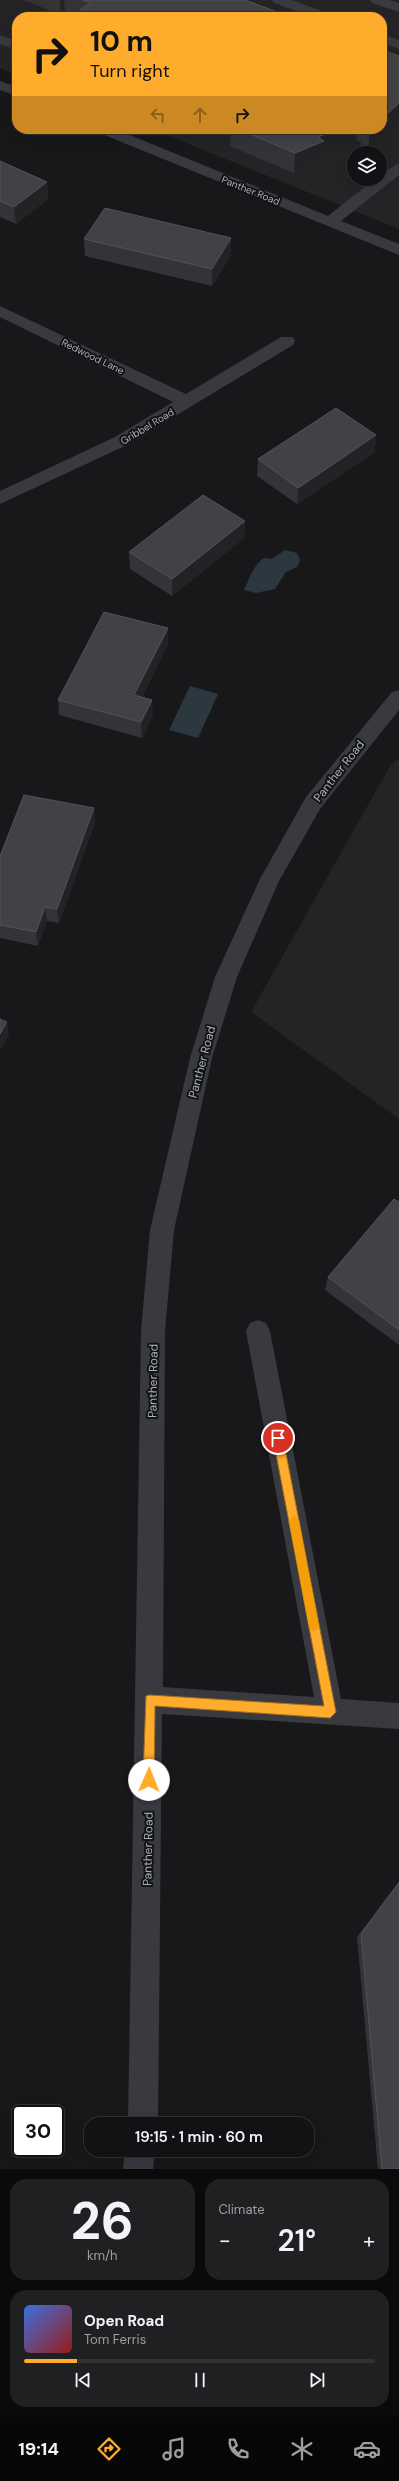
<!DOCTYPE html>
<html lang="en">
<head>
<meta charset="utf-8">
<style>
  :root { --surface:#121214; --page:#1f2022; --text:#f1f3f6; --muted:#9c9ea0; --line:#313234; --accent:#ffab2b }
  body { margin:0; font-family:"DM Sans",sans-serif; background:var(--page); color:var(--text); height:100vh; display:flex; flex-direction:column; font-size:15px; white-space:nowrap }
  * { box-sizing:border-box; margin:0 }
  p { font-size:13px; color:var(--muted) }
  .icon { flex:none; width:22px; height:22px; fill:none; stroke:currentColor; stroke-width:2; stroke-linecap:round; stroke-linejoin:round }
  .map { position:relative; height:2169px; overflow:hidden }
  .sheet { display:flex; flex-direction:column; gap:10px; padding:10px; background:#0a0a0b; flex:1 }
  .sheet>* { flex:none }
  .hud { position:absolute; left:12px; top:12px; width:375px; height:122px; border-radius:16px; box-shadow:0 4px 16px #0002,0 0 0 1px var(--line); background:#ffab2b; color:#111; overflow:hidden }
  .tools { position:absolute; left:347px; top:146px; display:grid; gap:8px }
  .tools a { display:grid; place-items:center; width:40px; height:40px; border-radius:50%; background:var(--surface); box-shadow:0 4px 16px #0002,0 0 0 1px var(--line); font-size:20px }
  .speed { position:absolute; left:12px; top:2105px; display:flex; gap:8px; font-size:20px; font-weight:700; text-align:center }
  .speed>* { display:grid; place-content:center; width:52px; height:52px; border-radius:50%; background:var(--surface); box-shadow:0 4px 16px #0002,0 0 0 1px var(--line); line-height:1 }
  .speed .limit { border:2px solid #111; border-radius:6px; background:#fff; color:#111 }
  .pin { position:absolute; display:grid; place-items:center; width:34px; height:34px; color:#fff; margin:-17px; border:2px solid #fff; border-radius:50%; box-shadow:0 1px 4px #0007 }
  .me { position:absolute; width:44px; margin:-22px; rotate:1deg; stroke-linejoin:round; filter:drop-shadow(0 0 3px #0008) }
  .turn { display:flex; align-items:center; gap:14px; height:84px; padding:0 12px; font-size:18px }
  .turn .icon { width:52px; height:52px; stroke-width:2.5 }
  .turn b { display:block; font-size:28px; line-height:34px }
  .lanes { display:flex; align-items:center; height:38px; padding:0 12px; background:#0003; justify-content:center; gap:20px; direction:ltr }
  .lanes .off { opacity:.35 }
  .big { font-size:30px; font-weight:600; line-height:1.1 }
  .sheet .card { flex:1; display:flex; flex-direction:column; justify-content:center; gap:6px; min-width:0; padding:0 14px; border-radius:16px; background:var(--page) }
  .sheet .dial { align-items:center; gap:0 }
  .dial b { font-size:52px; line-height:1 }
  .song { display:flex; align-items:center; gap:12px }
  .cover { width:48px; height:48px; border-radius:6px; background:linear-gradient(135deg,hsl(220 70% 55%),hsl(0 70% 35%)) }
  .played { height:4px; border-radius:2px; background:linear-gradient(90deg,var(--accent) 15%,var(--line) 15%) }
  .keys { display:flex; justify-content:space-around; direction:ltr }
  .heat { display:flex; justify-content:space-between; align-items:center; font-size:22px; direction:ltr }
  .sheet .tiles { flex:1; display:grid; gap:10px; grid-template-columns:1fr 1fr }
  .card:last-child { grid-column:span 2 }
  .trip { position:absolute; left:84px; top:2117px; width:230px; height:40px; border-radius:16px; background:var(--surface); box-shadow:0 4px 16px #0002,0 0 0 1px var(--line); font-weight:600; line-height:40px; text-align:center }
  .dock { display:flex; height:64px; justify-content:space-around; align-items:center; background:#070708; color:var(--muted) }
  .dock .icon { width:28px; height:28px }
  .dock .current { color:var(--accent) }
  .dock b { font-size:18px; color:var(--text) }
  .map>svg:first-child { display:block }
  .built { fill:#242427; fill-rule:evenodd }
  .water { fill:#2c3840 }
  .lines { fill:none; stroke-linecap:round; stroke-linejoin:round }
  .minor { fill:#383a40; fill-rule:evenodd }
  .wall { fill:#343438 }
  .shaded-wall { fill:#232326 }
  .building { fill:#404246; stroke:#515358 }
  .route { fill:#ffab2b; stroke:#a66f1c }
  .slow { fill:#f59e0b }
  .labels { text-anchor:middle; stroke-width:4; stroke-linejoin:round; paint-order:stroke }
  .far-street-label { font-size:10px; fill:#a9b0bb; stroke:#131315 }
  .street-label { font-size:12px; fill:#a9b0bb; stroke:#131315 }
</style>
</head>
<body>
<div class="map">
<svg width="399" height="2169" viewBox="0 0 399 2169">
  <rect width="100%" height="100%" fill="#18181a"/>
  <g class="built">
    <path d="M0,0h399v229l-248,-100h231v-112h-365v58l-17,-7zM354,153h26v26h-26z"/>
    <path d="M399,758v361l-148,-107 139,-246z"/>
  </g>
  <g class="water">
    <path d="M285,550l12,3 3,7 -3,7 -11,5 -11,17 -19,4 -12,-3c6,-12 8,-23 20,-32l8,1z"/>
    <path d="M190,686l28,8 -20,44 -29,-8z"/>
  </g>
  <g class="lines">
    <g class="minor">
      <path d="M272,0h20l38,14 2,3h-20l-38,-14z"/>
      <path d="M370,0h20l9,3v9l-27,-9z"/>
      <path d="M382,34l17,6v9l-17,-6z"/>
      <path d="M0,35l17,6v9l-17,-6z"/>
      <path d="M0,81l17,6v9l-17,-6z"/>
      <path d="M95,129h20l213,87 47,-37h5v-4l19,-12v12l-58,46 58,23v11l-302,-123z"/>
      <path d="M0,306l186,88 95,-57h12l2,4 -2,4 -166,100 -127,59v-13l115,-54 58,-35 -173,-85z"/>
      <path d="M399,690v20l-79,99 -41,72 -42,96 -25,81 -38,172 -9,101 -2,356 151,10 -68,-366 4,-8 8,-3 8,3 4,8 71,368 58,4v26l-237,-15 -4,410h-30l13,-793 9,-101 40,-172 25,-81 45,-98 46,-82 86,-105z"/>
      <path d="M125,2150h30l-2,19h-30z"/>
    </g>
  </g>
  <g class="wall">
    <path d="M24,0h221l46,17h-216v-1l-10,-4 -4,3z"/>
    <path d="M231,129h151l-14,21 -7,-3v-5l-5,-2 -33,14 -1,7 -28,12 -64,-27z"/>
    <path d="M0,161l47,21 1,17 -32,25 -16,-7z"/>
    <path d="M84,239l147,16 -19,31 -127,-30z"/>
    <path d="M375,452l-78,52 -40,-28 1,-17z"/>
    <path d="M245,521l-1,17 -72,58 -42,-27 -1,-17z"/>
    <path d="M168,628v16l-26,53 11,18 -11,23 -83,-23 -1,-15z"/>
    <path d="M94,808l1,15 -36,100 -12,-2 -9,25 -38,-8v-82z"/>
    <path d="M399,1202v143l-74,-55 3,-13z"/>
    <path d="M399,1881v288h-21l-21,-232z"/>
  </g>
  <g class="shaded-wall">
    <path d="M60,0h4l1,12 -4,3z"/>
    <path d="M399,103v18l-31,29 2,-20 1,-1h11v-10z"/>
    <path d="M337,129h20l-1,11 -33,14 -1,7 -28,12 1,-20 23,-16z"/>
    <path d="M47,182l1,17 -32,25 -2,-17z"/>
    <path d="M231,238v17l-19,31v-17z"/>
    <path d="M376,435l-1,17 -78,52 1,-16z"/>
    <path d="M245,521l-1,17 -72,58v-17z"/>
    <path d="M168,628v16l-33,66 -1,-15z"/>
    <path d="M152,700l1,15 -11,23 -1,-16z"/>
    <path d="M94,808l1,15 -36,100 -2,-14z"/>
    <path d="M45,907l2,14 -9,25 -2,-14z"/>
    <path d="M7,1022l2,13 -9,16v-17z"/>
  </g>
  <g class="building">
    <path d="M83,0h162l46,17h-207l-9,-3 15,-11z"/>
    <path d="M382,50l17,6v47l-17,16z"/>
    <path d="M238,129h99l-19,8 6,4 -29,12z"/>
    <path d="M0,161l47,21 -33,25 -14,-6z"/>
    <path d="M105,208l126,30 -19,31 -128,-30z"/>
    <path d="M336,408l40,27 -78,53 -40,-29z"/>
    <path d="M203,495l42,26 -73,58 -43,-27z"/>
    <path d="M104,612l64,16 -34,67 18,5 -11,22 -83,-22z"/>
    <path d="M24,795l70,13 -37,101 -12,-2 -9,25 -36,-7v-69z"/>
    <path d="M0,1019l7,3 -7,12z"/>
    <path d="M394,1199l5,3v128l-71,-53z"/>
    <path d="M399,1883v286h-17l-21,-235z"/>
  </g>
  <path class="route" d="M278,1433l5,5 53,274 -6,6 -175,-12 -1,74 -5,6 -6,-6 3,-84 4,-1 174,11 -51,-268z"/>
  <path class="slow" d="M294,1515l5,6 20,106 -5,5 -5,-5 -20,-106z"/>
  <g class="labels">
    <g class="far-street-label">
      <text transform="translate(251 190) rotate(22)" y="4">Panther Road</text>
      <text transform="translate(93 356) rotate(26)" y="4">Redwood Lane</text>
      <text transform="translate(147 426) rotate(-31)" y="4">Gribbel Road</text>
    </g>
    <g class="street-label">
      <text transform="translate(339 771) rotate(-52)" y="4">Panther Road</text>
      <text transform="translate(202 1062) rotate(-75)" y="4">Panther Road</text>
      <text transform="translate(153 1381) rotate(-89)" y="4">Panther Road</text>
      <text transform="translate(148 1849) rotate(-89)" y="4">Panther Road</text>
    </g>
  </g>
</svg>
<div class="tools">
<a><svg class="icon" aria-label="layers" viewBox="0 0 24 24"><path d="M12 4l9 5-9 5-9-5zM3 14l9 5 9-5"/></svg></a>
</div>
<div class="speed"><div class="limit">30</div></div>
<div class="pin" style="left:278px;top:1438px;background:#d93025"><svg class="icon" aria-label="arrive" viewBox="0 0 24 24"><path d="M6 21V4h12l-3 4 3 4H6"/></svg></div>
<svg class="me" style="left:149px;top:1780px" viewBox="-20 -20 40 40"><circle r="19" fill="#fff"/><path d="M0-13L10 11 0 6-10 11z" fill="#ffab2b"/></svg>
<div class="trip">19:15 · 1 min · 60 m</div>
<div class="hud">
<div class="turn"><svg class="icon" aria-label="right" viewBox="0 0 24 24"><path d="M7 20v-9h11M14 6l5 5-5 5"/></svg><div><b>10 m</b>Turn right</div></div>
<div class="lanes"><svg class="icon off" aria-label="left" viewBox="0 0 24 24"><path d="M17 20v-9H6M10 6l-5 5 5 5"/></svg><svg class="icon off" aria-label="ahead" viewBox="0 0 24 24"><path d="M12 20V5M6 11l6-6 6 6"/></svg><svg class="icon" aria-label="right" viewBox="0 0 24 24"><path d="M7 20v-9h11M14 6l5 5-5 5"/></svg></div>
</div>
</div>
<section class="sheet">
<div class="tiles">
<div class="card dial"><b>26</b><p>km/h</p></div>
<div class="card"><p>Climate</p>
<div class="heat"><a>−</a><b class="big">21°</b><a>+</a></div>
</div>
<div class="card">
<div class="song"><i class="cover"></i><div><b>Open Road</b><p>Tom Ferris</p></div></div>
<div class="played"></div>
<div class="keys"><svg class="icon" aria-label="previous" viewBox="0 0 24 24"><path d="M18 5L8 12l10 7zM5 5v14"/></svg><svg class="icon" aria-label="pause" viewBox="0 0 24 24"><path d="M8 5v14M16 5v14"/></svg><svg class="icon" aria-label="next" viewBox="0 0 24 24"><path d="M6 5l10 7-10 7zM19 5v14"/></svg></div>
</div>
</div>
</section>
<nav class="dock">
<b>19:14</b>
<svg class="icon current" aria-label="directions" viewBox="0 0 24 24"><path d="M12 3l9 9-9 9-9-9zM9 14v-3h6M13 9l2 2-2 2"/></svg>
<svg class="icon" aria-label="music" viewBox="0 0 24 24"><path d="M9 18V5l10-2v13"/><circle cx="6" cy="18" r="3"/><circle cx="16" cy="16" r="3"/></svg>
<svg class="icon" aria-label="phone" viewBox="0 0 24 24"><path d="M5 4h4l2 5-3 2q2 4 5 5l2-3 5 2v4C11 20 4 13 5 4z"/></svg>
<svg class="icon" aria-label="climate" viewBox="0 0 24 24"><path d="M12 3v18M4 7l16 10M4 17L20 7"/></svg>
<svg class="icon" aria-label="car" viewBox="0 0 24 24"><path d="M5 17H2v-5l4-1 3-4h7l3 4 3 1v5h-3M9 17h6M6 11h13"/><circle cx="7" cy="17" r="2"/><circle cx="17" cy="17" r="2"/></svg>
</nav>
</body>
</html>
